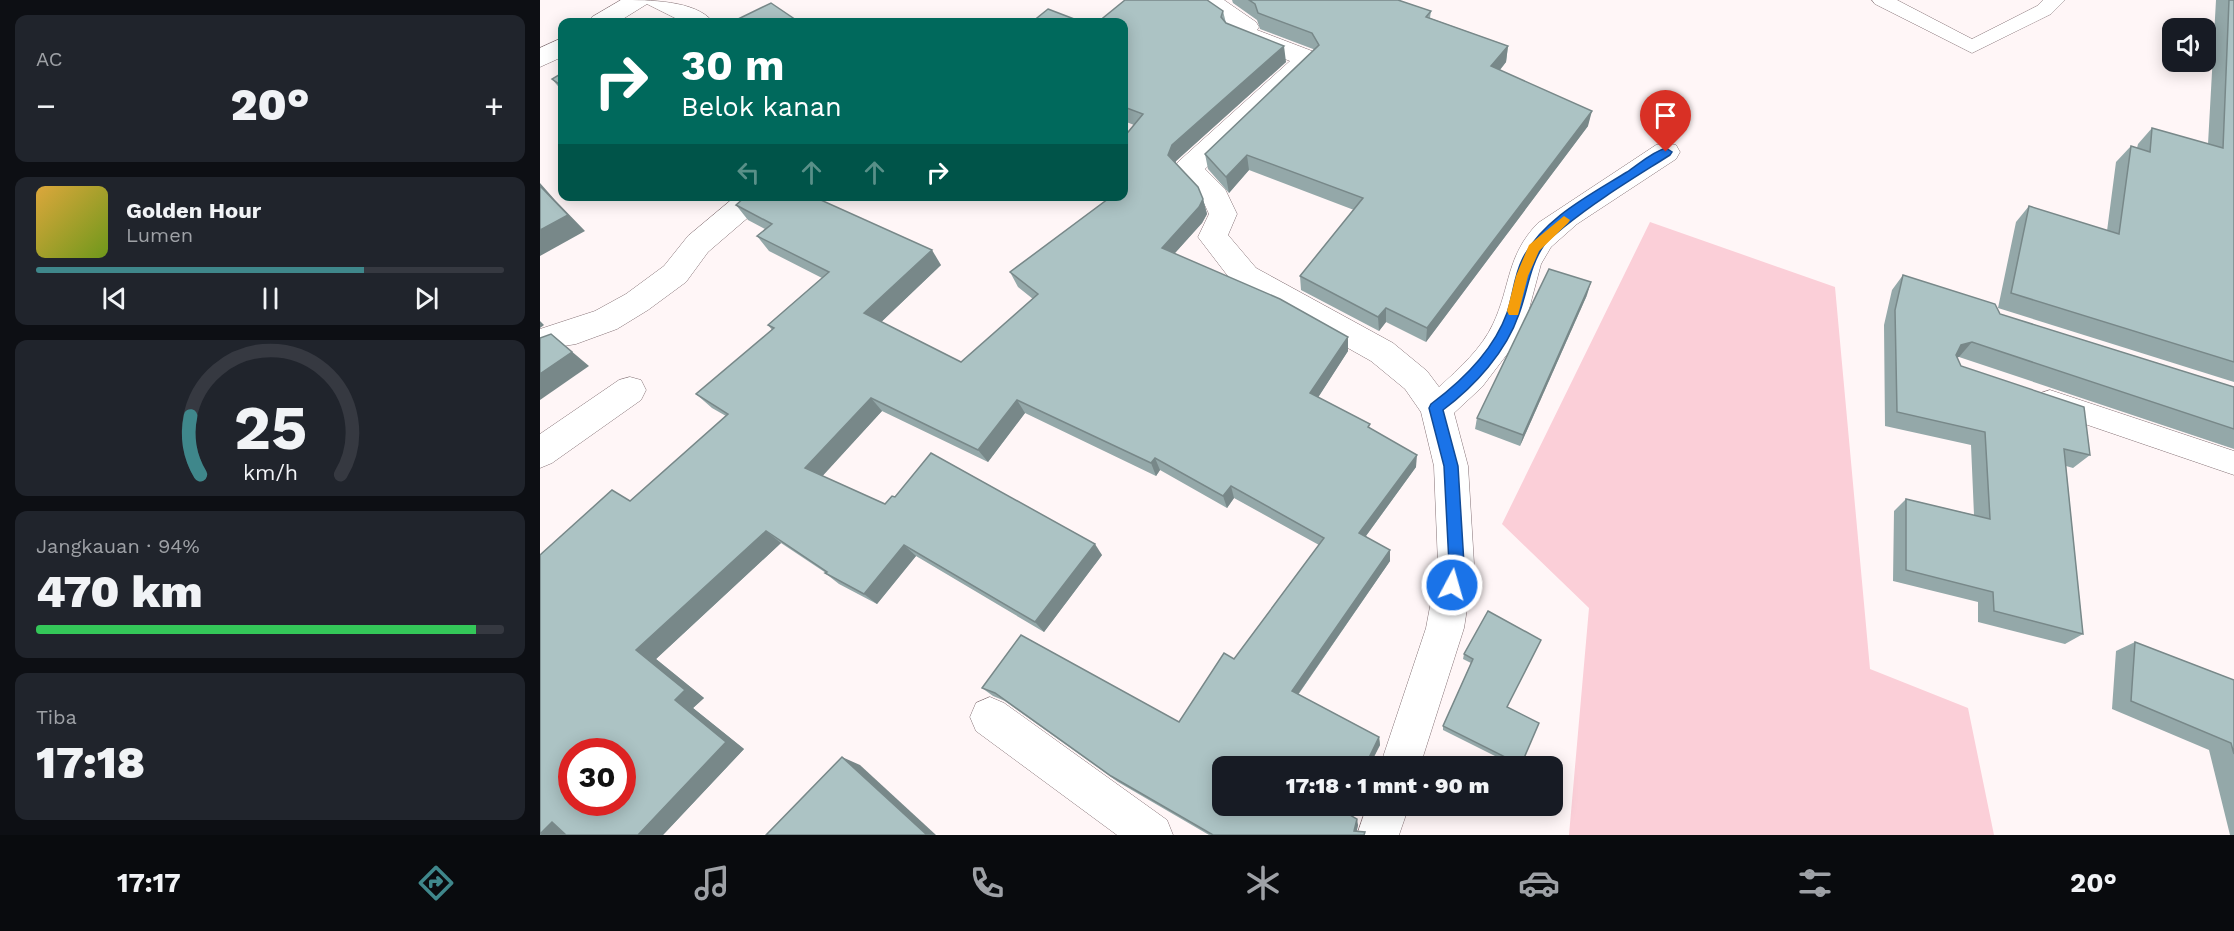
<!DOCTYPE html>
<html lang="id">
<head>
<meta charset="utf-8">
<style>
  :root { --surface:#171b24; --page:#20242c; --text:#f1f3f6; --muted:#9ea1a6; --line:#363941; --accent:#3f878b }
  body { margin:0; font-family:"Work Sans",sans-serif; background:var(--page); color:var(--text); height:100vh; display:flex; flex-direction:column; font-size:22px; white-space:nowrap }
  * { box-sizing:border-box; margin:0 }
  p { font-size:20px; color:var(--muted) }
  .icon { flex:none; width:33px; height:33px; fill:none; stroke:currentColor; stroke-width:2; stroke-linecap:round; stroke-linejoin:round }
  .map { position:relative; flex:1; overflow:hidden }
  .details { display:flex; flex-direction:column; gap:15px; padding:15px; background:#0d0f14; width:540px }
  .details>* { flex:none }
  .hud { position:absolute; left:18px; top:18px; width:570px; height:183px; border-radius:12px; box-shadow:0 3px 15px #0003; background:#00695c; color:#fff; overflow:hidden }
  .fabs { position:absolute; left:1622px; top:18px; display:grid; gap:12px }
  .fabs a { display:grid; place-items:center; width:54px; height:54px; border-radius:12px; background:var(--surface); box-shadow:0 3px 15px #0003; font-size:30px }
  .speed { position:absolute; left:18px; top:738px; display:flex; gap:12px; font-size:30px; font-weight:700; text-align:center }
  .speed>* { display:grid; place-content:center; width:78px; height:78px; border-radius:50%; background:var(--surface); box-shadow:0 3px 15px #0003; line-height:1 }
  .speed .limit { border:9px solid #d22; background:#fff; color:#111 }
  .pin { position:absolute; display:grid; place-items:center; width:51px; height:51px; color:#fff; margin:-62px -26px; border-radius:50% 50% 50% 0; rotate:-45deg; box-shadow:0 0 6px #0007 }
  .pin .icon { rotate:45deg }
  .me { position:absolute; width:66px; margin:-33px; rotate:6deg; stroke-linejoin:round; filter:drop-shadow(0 0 4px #0008) }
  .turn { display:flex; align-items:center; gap:21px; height:126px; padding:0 24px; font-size:27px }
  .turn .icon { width:78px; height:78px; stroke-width:2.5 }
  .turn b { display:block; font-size:42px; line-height:51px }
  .lanes { display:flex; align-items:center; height:57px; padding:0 24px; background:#0003; justify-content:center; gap:30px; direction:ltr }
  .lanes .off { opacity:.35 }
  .big { font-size:45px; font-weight:800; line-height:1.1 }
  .details .tile { flex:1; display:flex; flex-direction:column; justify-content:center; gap:9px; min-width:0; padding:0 21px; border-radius:12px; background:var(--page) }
  .details .dial { align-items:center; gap:0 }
  .dial svg { height:156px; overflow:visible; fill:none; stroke:var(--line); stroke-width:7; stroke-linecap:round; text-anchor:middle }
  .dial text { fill:var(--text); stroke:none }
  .song { display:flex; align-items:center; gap:18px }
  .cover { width:72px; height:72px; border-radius:9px; background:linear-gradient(135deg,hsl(40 70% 55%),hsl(80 70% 35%)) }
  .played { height:6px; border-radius:3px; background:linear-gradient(90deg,var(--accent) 70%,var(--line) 70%) }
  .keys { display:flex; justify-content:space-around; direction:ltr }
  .heat { display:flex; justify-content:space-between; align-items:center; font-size:33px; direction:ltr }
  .charge { height:9px; border-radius:4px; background:linear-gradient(90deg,#34c759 94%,var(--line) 0) }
  .trip { position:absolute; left:672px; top:756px; width:351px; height:60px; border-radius:12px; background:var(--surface); box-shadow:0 3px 15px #0003; font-weight:800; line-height:60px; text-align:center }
  .tab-bar { display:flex; height:96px; justify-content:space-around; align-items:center; background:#090b0e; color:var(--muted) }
  .tab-bar .icon { width:42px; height:42px }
  .tab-bar .selected { color:var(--accent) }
  .tab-bar b { font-size:27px; color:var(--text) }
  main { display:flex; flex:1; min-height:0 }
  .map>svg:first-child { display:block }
  .green { fill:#fbcfd8 }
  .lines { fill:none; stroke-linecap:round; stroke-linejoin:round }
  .lane-casing { stroke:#857276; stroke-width:1 }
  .street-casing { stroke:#857276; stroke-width:1 }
  .lane { fill:#fff; fill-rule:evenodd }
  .street { fill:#fff; fill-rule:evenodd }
  .wall { fill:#94a8a9 }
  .shaded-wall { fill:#788889 }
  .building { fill:#acc3c4; stroke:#788889; stroke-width:1.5; fill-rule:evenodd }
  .route { fill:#1a73e8; stroke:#114b97; stroke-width:1.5 }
  .slow { fill:#f59e0b }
</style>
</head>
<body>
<main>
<section class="details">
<div class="tile"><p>AC</p>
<div class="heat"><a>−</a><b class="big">20°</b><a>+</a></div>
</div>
<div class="tile">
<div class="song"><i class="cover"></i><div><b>Golden Hour</b><p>Lumen</p></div></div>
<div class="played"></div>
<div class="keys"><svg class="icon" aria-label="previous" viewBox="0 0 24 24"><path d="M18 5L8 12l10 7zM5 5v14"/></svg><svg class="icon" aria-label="pause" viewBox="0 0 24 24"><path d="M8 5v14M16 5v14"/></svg><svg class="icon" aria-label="next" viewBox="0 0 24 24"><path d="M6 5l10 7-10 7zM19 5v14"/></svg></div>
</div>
<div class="tile dial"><svg viewBox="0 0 100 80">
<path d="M14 69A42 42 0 1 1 86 69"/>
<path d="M14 69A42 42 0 0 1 9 39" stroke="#3f878b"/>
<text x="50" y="56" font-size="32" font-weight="700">25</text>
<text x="50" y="72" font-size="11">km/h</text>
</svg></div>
<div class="tile"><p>Jangkauan · 94%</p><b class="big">470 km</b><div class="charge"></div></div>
<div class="tile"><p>Tiba</p><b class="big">17:18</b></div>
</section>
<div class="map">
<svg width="1694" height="835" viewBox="0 0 1694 835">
  <rect width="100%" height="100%" fill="#fff6f7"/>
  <path class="green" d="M1110,222l185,65 35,382 98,39 26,127h-425l20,-227 -87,-84z"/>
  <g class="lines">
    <defs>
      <g id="lane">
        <path d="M1332,0h25l75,39 65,-33 6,-6h22l-14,14 -79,39 -97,-49z"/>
        <path d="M1510,390l184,61v24l-193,-66 -4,-8 4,-8z"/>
      </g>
      <g id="street">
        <path d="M81,0c27,0 75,0 92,22h-30l-36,-18 -29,18h-29l3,-5z"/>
        <path d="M660,0h24l32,22 3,5 -2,3 55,21 6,10 -113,108 20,20 12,25 -9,21 28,33 137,75 34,28 12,16c20,-18 43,-39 54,-63 18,-38 13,-68 45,-101l118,-78 10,-2 10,2 4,7 -4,7 -99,65 -26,23 -10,17 -13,49 -17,36 -29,38 -28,26 14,53 6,98 -10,64 -44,138h-40l46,-138 12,-64 -4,-98 -13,-54 -16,-23 -34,-28 -137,-77 -36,-47 11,-23 -6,-13 -29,-32 4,-7 112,-101 -61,-24 -3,-5 3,-5 -23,-16z"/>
        <path d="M22,38v19l-22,10v-19z"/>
        <path d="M196,196h33l-4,7 -57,49 -22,30 -38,28 -31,19 -41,15 -12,2 -24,11v-28l55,-18 31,-17 38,-28 24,-30z"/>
        <path d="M90,377l11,3 5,10 -5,10 -89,63 -12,5v-34l79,-54z"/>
        <path d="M450,697l14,6 163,117 6,15h-56l-141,-104 -6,-14 6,-14z"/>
        <path d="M827,806h42l-10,29h-42z"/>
      </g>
    </defs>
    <use href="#lane" class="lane-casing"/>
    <use href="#street" class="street-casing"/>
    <use href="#lane" class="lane"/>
    <use href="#street" class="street"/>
  </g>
  <g class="wall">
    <path d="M692,0h166l33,11 -1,7 78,28 -2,16 -6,8 88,56 -162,216 -40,-20 -7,9 -78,-41 -1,-14 54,-66 -105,-40 -20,23 -21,-24 -3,-15 109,-104 -1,-1 -53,-20 -3,-9 -24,-17z"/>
    <path d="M1676,0h18v382l-236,-74 18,-86 13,-16 78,25 9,-69 15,-16 6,2 1,-4 14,-16 56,16z"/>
    <path d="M683,11l3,12 60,39 -110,99 -1,2 28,36 4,15 -5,9 -28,31 174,83v14l-30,46 52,32 46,38 -50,69 24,25 -92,134 81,42 1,8 -34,68 12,12 -2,7 9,3h-156l-91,-53 -113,-81 -12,-5 -11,-8 197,34 55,-63 85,-114 -85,-47 -7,10 -67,-38 -4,6 -131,-63 -37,49 -106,-51 -60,65 63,28 10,-7 207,58 -58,77 -128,-76 -39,48 -38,-20 -14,-11h1l-45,-30 -125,116 48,39 -11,10 51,41 -81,86h-123l1,-280 89,-54 96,-85 -14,-8 -16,-14 76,-64 -4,-5 54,-47 -53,-27 -12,-15 8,-7 -17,-9 -12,-15 205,60 -60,57 80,40 72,-63 -15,-12 -8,-15 98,-72 -7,-4h23l10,-71 -10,-4v-99z"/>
    <path d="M22,73v18l-10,-12z"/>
    <path d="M1363,275l97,39 234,73v62l-275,-92h-2l4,9 129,89 -17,13 -7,-2 17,168 -18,10 -87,-22v-20l-85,-21 1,-70 12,-12 68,16 -3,-70 -86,-19 -1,-101 8,-35z"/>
    <path d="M1047,295l-67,151 -45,-17 2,-11z"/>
    <path d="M948,611l19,97 14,57v1h-6l-72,-36v-4l28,-63 -8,-4 1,-5z"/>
    <path d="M1595,642l99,38v155h-4l-21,-85 -97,-41 4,-58z"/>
  </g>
  <g class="shaded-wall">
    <path d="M744,46l2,16 -110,99 -4,10 -4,-16 4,-10z"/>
    <path d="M968,46l-2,16 -16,20 1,-16z"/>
    <path d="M1052,111l-4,15 -162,216 1,-14z"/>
    <path d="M707,155l2,15 -20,23 -3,-16z"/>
    <path d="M0,183l15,17 30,31 -45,25z"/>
    <path d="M663,199l4,15 -5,9 -36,40 -4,-15z"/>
    <path d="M392,250l9,15 -66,63 -11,-15z"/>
    <path d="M1051,282l-4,13 -67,151 3,-11z"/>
    <path d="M846,308v14l-7,9 -1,-14z"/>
    <path d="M0,321l4,4 -4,3z"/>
    <path d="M11,334l38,32 -49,34v-26z"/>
    <path d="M808,337v14l-36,56 -2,-14z"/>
    <path d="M1432,342l-13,15 -11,3 13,-15z"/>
    <path d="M331,398l11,13 -64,70 -13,-13z"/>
    <path d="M477,400l8,13 -37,49 -10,-12z"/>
    <path d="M877,455l-1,12 -56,77 -1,-11z"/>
    <path d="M615,458l5,12 -4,6 -5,-13z"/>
    <path d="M691,486l3,12 -7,10 -4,-12z"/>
    <path d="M226,531l15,12 -125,116 48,39 -11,10 51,41 -81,86h-25l37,-135 -39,-50z"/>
    <path d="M555,544l7,11 -58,77 -9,-10z"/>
    <path d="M364,545l12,11 -39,48 -13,-10z"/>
    <path d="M850,550v11l-96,139 -2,-9z"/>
    <path d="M839,737l1,8 -11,21h-4z"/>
    <path d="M302,757l18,8 76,70h-9z"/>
    <path d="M805,806h4l-5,11 -1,-6z"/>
    <path d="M817,819l1,6 -2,10 -2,-4z"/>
    <path d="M12,822l16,13h-28z"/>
  </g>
  <g class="building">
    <path d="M585,0h82l16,11 -2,6 5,6 58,23 -112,99 -4,10 30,32 5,12 -4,8 -37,41 118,51 68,38 -38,56 60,31 -2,3 49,28 -58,78 31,17 -98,141 87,46 -14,29h-143v40h123l-2,5 14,8 -3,12 11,1 -1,3h-151l-102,-59 -116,-83 -13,-5 39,-53 158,87 45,-69 10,6 90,-121 -93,-52 -8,10 -68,-38 -4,5 -134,-63 -39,50 -107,-52 -66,70 80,36 7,-8 3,1 36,-44 164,91 -60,78 -131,-77 -40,49 -39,-21 2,-1 -61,-41 -130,119 49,40 -10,10 51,42 -88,93h-72l-14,-13 -12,12v-279l72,-65 18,11 98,-87 -32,-20 78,-66 -6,-3 61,-53 -72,-36 15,-12 -36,-19 10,-9h66l120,54 -68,63 97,49 77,-68 -28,-22 102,-76h12v-59l19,-23 -19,-7v-85h-26zM32,752h50v50h-50z"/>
    <path d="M709,0h149l33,11 -5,6 82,29 -17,20 101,45 -165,217 -41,-20 -8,9 -78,-41 63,-78 -116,-43 -21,22 -21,-23 114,-109 -7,-12 -54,-20 -3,-9z"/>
    <path d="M1689,0h5v362l-223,-69 18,-87 90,28 12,-88 19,6 2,-24 71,20z"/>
    <path d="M231,3l28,19h-67z"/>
    <path d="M508,9l34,13h-50z"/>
    <path d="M22,73v13l-10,-7z"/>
    <path d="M0,186l28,29 -28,15z"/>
    <path d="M1009,269l42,13 -68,153 -46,-17z"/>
    <path d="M1363,275l92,29 5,10 234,73v42l-262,-87 -11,3 -5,10 5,11 123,41 6,48 -26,-6 19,185 -89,-23 -1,-19 -87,-22v-71l84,20 -5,-87 -88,-20 -2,-102z"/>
    <path d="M11,334l21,18 -32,22v-36z"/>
    <path d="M948,611l53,29 -34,67 32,16 -18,42 -78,-39 30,-67 -9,-5z"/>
    <path d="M1595,642l99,38v74l-3,-11 -100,-42z"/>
    <path d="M302,757l85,78h-161z"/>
  </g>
  <path class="route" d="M1126,148l6,4 -2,3c-36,23 -73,45 -106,72 -7,6 -15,11 -20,18 -15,22 -16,45 -25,69 -13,38 -44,72 -76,96l15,56 6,98 -6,27 -6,2 -5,-2 -2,-6 4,-21 -5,-98 -15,-58 2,-4c31,-23 63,-55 76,-91 6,-17 7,-37 15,-53 20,-41 68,-65 105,-88 12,-8 25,-20 39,-24z"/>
  <path class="slow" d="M1024,216l6,4 -2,3 -29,28 -11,25 -10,39h-9l-2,-4 9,-35 13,-31z"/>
</svg>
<div class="fabs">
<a><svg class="icon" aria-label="sound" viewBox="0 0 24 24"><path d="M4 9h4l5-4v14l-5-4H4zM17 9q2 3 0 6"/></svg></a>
</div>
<div class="speed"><div class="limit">30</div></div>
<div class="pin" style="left:1126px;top:152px;background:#d93025"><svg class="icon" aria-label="arrive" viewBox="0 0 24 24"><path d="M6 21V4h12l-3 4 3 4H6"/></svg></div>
<svg class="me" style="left:912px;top:585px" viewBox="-20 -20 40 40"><circle r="17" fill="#1a73e8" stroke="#fff" stroke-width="3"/><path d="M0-11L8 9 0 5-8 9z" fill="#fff"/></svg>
<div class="trip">17:18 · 1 mnt · 90 m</div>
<div class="hud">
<div class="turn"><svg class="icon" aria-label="right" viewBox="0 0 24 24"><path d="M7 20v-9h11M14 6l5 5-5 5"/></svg><div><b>30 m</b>Belok kanan</div></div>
<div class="lanes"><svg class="icon off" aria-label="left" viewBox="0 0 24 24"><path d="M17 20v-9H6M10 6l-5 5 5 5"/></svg><svg class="icon off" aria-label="ahead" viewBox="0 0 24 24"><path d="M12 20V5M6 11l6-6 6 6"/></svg><svg class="icon off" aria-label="ahead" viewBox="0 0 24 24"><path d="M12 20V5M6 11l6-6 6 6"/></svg><svg class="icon" aria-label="right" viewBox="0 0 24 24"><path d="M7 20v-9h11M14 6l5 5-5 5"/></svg></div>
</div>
</div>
</main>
<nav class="tab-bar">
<b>17:17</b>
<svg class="icon selected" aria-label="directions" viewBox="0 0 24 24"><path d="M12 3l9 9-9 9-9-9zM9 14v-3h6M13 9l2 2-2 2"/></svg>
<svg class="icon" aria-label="music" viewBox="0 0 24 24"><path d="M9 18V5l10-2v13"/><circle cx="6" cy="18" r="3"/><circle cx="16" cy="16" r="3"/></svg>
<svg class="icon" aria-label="phone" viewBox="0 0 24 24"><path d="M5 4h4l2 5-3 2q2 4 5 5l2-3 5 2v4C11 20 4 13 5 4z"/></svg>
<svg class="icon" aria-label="climate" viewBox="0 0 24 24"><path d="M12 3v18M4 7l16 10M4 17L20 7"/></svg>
<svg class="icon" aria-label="car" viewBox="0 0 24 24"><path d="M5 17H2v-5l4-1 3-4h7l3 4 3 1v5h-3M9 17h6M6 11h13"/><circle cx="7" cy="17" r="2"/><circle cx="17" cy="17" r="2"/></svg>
<svg class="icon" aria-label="filters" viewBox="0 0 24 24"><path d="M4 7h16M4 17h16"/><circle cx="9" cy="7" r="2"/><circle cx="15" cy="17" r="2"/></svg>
<b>20°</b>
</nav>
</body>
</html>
